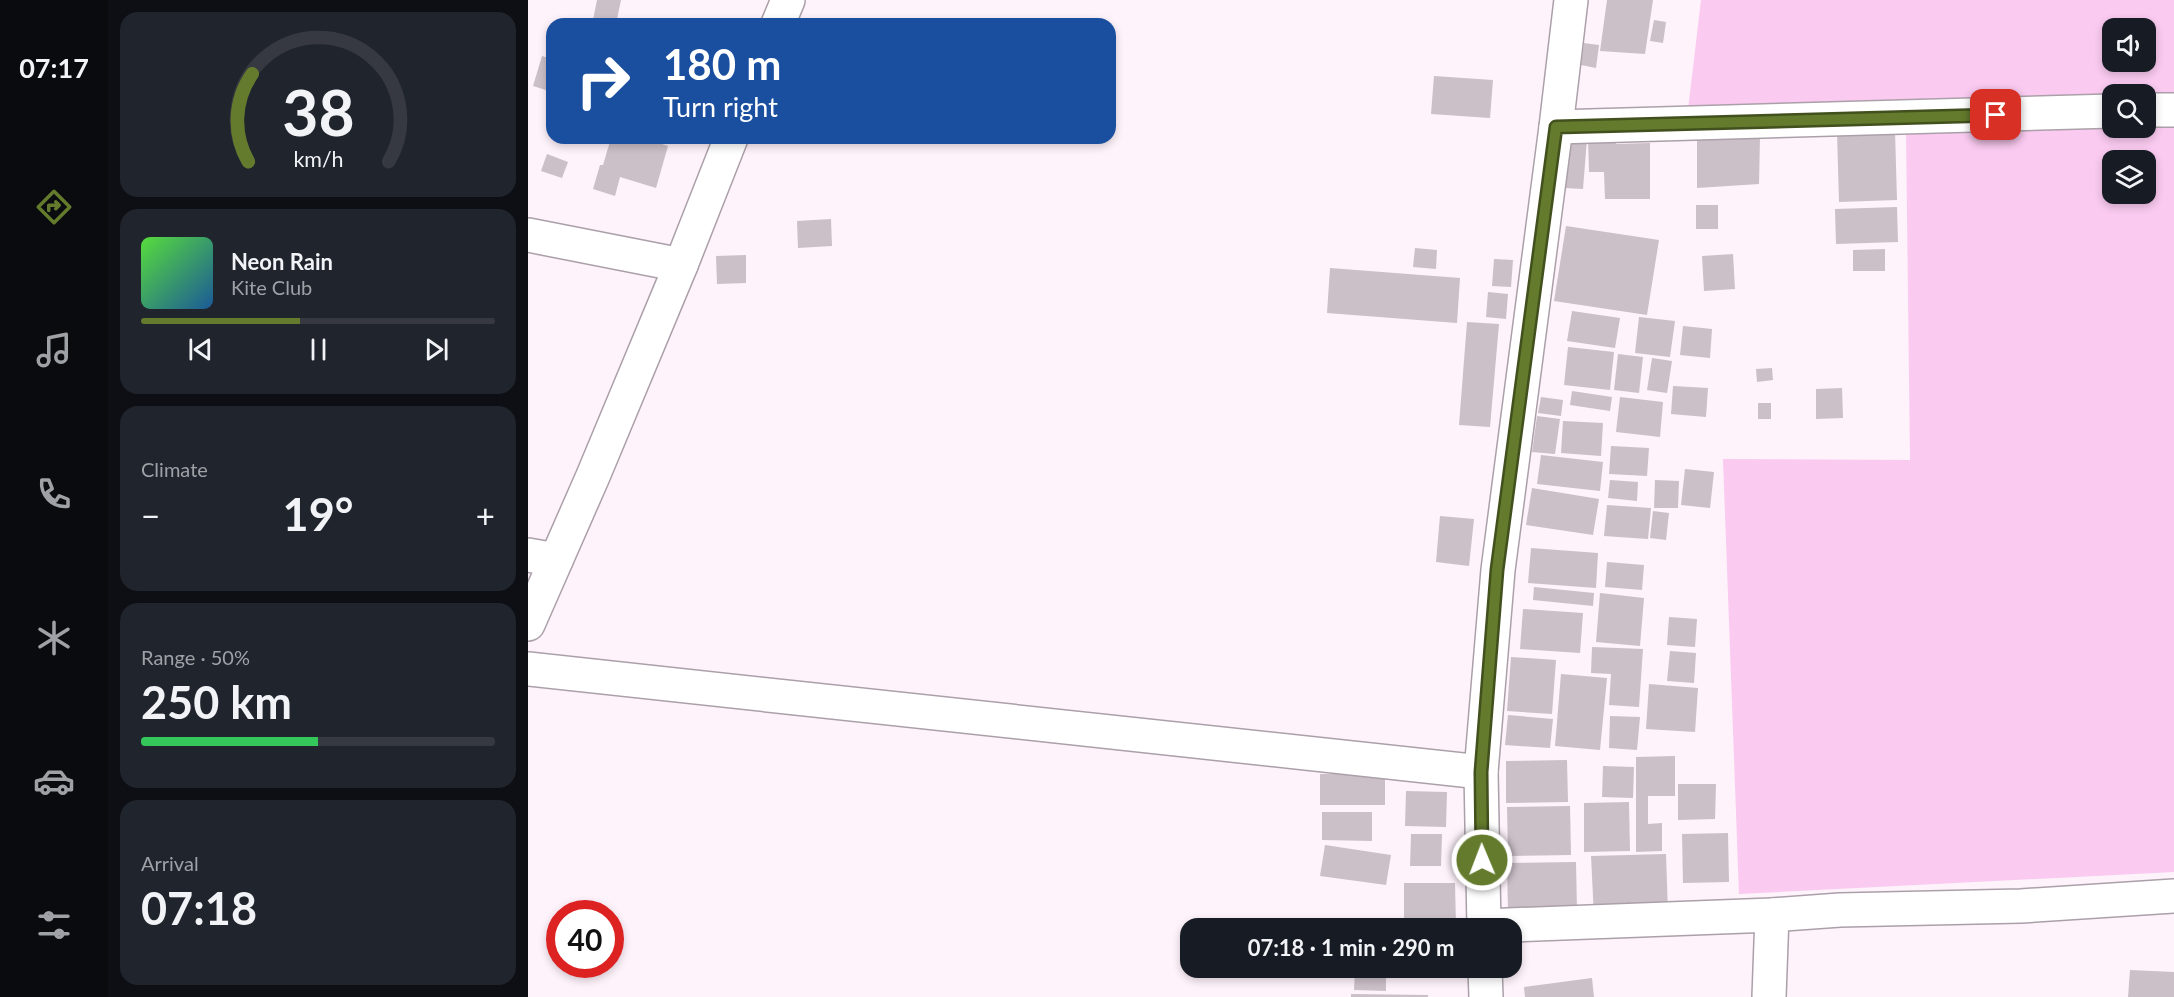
<!DOCTYPE html>
<html lang="en">
<head>
<meta charset="utf-8">
<style>
  :root { --surface:#171b24; --page:#20242c; --text:#f1f3f6; --muted:#9ea1a6; --line:#363941; --accent:#647b2d }
  body { margin:0; font-family:Lato,sans-serif; background:var(--page); color:var(--text); height:100vh; display:flex; flex-direction:column; font-size:22px; white-space:nowrap }
  * { box-sizing:border-box; margin:0 }
  p { font-size:20px; color:var(--muted) }
  .icon { flex:none; width:33px; height:33px; fill:none; stroke:currentColor; stroke-width:2; stroke-linecap:round; stroke-linejoin:round }
  .map { position:relative; flex:1; overflow:hidden }
  .details { display:flex; flex-direction:column; gap:12px; padding:12px; background:#0d0f14; width:420px }
  .details>* { flex:none }
  .banner { position:absolute; left:18px; top:18px; width:570px; height:126px; border-radius:18px; box-shadow:0 3px 9px #0003; background:#1a4fa0; color:#fff; overflow:hidden }
  .fabs { position:absolute; left:1574px; top:18px; display:grid; gap:12px }
  .fabs a { display:grid; place-items:center; width:54px; height:54px; border-radius:12px; background:var(--surface); box-shadow:0 3px 9px #0003; font-size:30px }
  .speed { position:absolute; left:18px; top:900px; display:flex; gap:12px; font-size:30px; font-weight:700; text-align:center }
  .speed>* { display:grid; place-content:center; width:78px; height:78px; border-radius:50%; background:var(--surface); box-shadow:0 3px 9px #0003; line-height:1 }
  .speed .limit { border:9px solid #d22; background:#fff; color:#111 }
  .pin { position:absolute; display:grid; place-items:center; width:51px; height:51px; color:#fff; margin:-26px; border-radius:12px; box-shadow:0 3px 9px #0006 }
  .me { position:absolute; width:66px; margin:-33px; rotate:359deg; stroke-linejoin:round; filter:drop-shadow(0 0 4px #0008) }
  .turn { display:flex; align-items:center; gap:21px; height:126px; padding:0 18px; font-size:27px }
  .turn .icon { width:78px; height:78px; stroke-width:2.5 }
  .turn b { display:block; font-size:42px; line-height:51px }
  .big { font-size:45px; font-weight:700; line-height:1.1 }
  .details .widget { flex:1; display:flex; flex-direction:column; justify-content:center; gap:9px; min-width:0; padding:0 21px; border-radius:18px; background:var(--page) }
  .details .dial { align-items:center; gap:0 }
  .dial svg { height:156px; overflow:visible; fill:none; stroke:var(--line); stroke-width:7; stroke-linecap:round; text-anchor:middle }
  .dial text { fill:var(--text); stroke:none }
  .song { display:flex; align-items:center; gap:18px }
  .cover { width:72px; height:72px; border-radius:9px; background:linear-gradient(135deg,hsl(110 70% 55%),hsl(210 70% 35%)) }
  .played { height:6px; border-radius:3px; background:linear-gradient(90deg,var(--accent) 45%,var(--line) 45%) }
  .keys { display:flex; justify-content:space-around; direction:ltr }
  .heat { display:flex; justify-content:space-between; align-items:center; font-size:33px; direction:ltr }
  .charge { height:9px; border-radius:4px; background:linear-gradient(90deg,#34c759 50%,var(--line) 0) }
  .trip { position:absolute; left:652px; top:918px; width:342px; height:60px; border-radius:18px; background:var(--surface); box-shadow:0 3px 9px #0003; font-weight:700; line-height:60px; text-align:center }
  main { display:flex; flex:1; min-height:0 }
  .tab-bar { display:flex; flex-direction:column; width:108px; justify-content:space-around; align-items:center; background:#090b0e; color:var(--muted) }
  .tab-bar .icon { width:42px; height:42px }
  .tab-bar .active { color:var(--accent) }
  .tab-bar b { font-size:27px; color:var(--text) }
  .map>svg:first-child { display:block }
  .green { fill:#facaf0; fill-rule:evenodd }
  .building { fill:#cbbfc8 }
  .lines { fill:none; stroke-linecap:round; stroke-linejoin:round }
  .minor-casing { stroke:#aba0a9; stroke-width:36 }
  .minor { stroke:#fff; stroke-width:33 }
  .route-casing { stroke:#41501d; stroke-width:15 }
  .route { stroke:#647b2d; stroke-width:10 }
</style>
</head>
<body>
<main>
<nav class="tab-bar">
<b>07:17</b>
<svg class="icon active" aria-label="directions" viewBox="0 0 24 24"><path d="M12 3l9 9-9 9-9-9zM9 14v-3h6M13 9l2 2-2 2"/></svg>
<svg class="icon" aria-label="music" viewBox="0 0 24 24"><path d="M9 18V5l10-2v13"/><circle cx="6" cy="18" r="3"/><circle cx="16" cy="16" r="3"/></svg>
<svg class="icon" aria-label="phone" viewBox="0 0 24 24"><path d="M5 4h4l2 5-3 2q2 4 5 5l2-3 5 2v4C11 20 4 13 5 4z"/></svg>
<svg class="icon" aria-label="climate" viewBox="0 0 24 24"><path d="M12 3v18M4 7l16 10M4 17L20 7"/></svg>
<svg class="icon" aria-label="car" viewBox="0 0 24 24"><path d="M5 17H2v-5l4-1 3-4h7l3 4 3 1v5h-3M9 17h6M6 11h13"/><circle cx="7" cy="17" r="2"/><circle cx="17" cy="17" r="2"/></svg>
<svg class="icon" aria-label="filters" viewBox="0 0 24 24"><path d="M4 7h16M4 17h16"/><circle cx="9" cy="7" r="2"/><circle cx="15" cy="17" r="2"/></svg>
</nav>
<section class="details">
<div class="widget dial"><svg viewBox="0 0 100 80">
<path d="M14 69A42 42 0 1 1 86 69"/>
<path d="M14 69A42 42 0 0 1 16 24" stroke="#647b2d"/>
<text x="50" y="56" font-size="32" font-weight="700">38</text>
<text x="50" y="72" font-size="11">km/h</text>
</svg></div>
<div class="widget">
<div class="song"><i class="cover"></i><div><b>Neon Rain</b><p>Kite Club</p></div></div>
<div class="played"></div>
<div class="keys"><svg class="icon" aria-label="previous" viewBox="0 0 24 24"><path d="M18 5L8 12l10 7zM5 5v14"/></svg><svg class="icon" aria-label="pause" viewBox="0 0 24 24"><path d="M8 5v14M16 5v14"/></svg><svg class="icon" aria-label="next" viewBox="0 0 24 24"><path d="M6 5l10 7-10 7zM19 5v14"/></svg></div>
</div>
<div class="widget"><p>Climate</p>
<div class="heat"><a>−</a><b class="big">19°</b><a>+</a></div>
</div>
<div class="widget"><p>Range · 50%</p><b class="big">250 km</b><div class="charge"></div></div>
<div class="widget"><p>Arrival</p><b class="big">07:18</b></div>
</section>
<div class="map">
<svg width="1646" height="997" viewBox="0 0 1646 997">
  <rect width="100%" height="100%" fill="#fef2fb"/>
  <g class="green">
    <path d="M1173,0h473v97l-62,-3v4l-424,12zM1584,28h33v34h-33z"/>
    <path d="M1646,121v751l-435,22 -16,-435 187,1 -4,-330 239,-2v-6zM1584,160h33v34h-33z"/>
  </g>
  <g class="building">
    <path d="M69,0h24l-5,24 -23,-4z"/>
    <path d="M1079,0h46l-8,54 -45,-3z"/>
    <path d="M1126,20l12,2 -3,21 -13,-2z"/>
    <path d="M1056,43l15,2 -3,23 -15,-3z"/>
    <path d="M14,56l10,3v33l-19,-6z"/>
    <path d="M906,76l59,4 -3,38 -59,-4z"/>
    <path d="M1367,131l2,69 -58,2 -2,-70z"/>
    <path d="M1060,137h28v7l34,-1v56h-45l-1,-27h-15z"/>
    <path d="M1169,137h63l-1,47 -62,4z"/>
    <path d="M55,138h20l-2,6z"/>
    <path d="M83,138h32l25,8 -12,42 -36,-11 -5,19 -22,-7 7,-24h3z"/>
    <path d="M1040,138l19,1 -4,50 -19,-1z"/>
    <path d="M19,154l21,8 -6,16 -21,-7z"/>
    <rect x="1168" y="205" width="22" height="24"/>
    <path d="M1369,207l1,35 -62,2 -1,-35z"/>
    <path d="M303,219l1,27 -34,2 -1,-27z"/>
    <path d="M1038,226l93,14 -12,75 -93,-14z"/>
    <path d="M887,248l22,2 -1,19 -23,-2z"/>
    <path d="M1357,249v22h-32v-21z"/>
    <path d="M1205,254l2,35 -31,2 -2,-35z"/>
    <path d="M218,255v28l-29,1 -1,-28z"/>
    <path d="M966,259l19,1 -2,27 -19,-1z"/>
    <path d="M802,268l130,10 -3,45 -130,-10z"/>
    <path d="M960,292l20,2 -2,25 -20,-2z"/>
    <path d="M1044,311l48,7 -5,30 -48,-7z"/>
    <path d="M1111,317l36,4 -5,36 -35,-4z"/>
    <path d="M939,322l32,2 -9,103 -31,-2z"/>
    <path d="M1155,326l29,3 -2,29 -30,-3z"/>
    <path d="M1040,347l46,5 -4,38 -46,-5z"/>
    <path d="M1090,354l25,3 -4,36 -25,-3z"/>
    <path d="M1124,358l20,3 -5,32 -20,-3z"/>
    <path d="M1244,368l1,12 -16,2 -1,-13z"/>
    <path d="M1145,386l35,2 -2,29 -35,-3z"/>
    <path d="M1314,388l1,30 -27,1v-30z"/>
    <path d="M1044,391l40,6 -2,14 -40,-6z"/>
    <path d="M1013,397l22,3 -2,16 -23,-3z"/>
    <path d="M1092,397l43,5 -3,35 -44,-5z"/>
    <rect x="1230" y="403" width="13" height="16"/>
    <path d="M1009,416l23,3 -5,35 -23,-2z"/>
    <path d="M1035,421l40,2 -2,33 -40,-3z"/>
    <path d="M1083,446l38,2 -2,28 -38,-2z"/>
    <path d="M1013,455l62,7 -3,29 -63,-7z"/>
    <path d="M1157,469l29,3 -4,36 -29,-3z"/>
    <path d="M1082,480l28,2 -1,19 -29,-3z"/>
    <path d="M1127,480l24,1 -1,27h-24z"/>
    <path d="M1004,488l67,11 -6,36 -67,-10z"/>
    <path d="M1079,505l44,3 -3,31 -44,-3z"/>
    <path d="M1125,511l16,2 -3,27 -16,-2z"/>
    <path d="M912,516l34,3 -5,47 -33,-4z"/>
    <path d="M1003,548l67,5 -2,35 -68,-5z"/>
    <path d="M1079,562l37,3 -2,25 -37,-3z"/>
    <path d="M1006,587l60,6 -1,13 -60,-6z"/>
    <path d="M1072,593l44,5 -4,48 -44,-4z"/>
    <path d="M995,609l60,4 -3,40 -60,-4z"/>
    <path d="M1141,617l28,2 -2,28 -28,-2z"/>
    <path d="M1064,647l51,2 -4,58 -30,-2 2,-31 -20,-1z"/>
    <path d="M1142,651l26,2 -2,30 -27,-2z"/>
    <path d="M983,657l45,3 -4,54 -45,-3z"/>
    <path d="M1033,674l46,4 -7,72 -45,-4z"/>
    <path d="M1121,684l49,4 -3,44 -49,-3z"/>
    <path d="M980,715l45,4 -3,29 -45,-3z"/>
    <path d="M1082,716l30,1 -3,33 -28,-2z"/>
    <path d="M1147,756v40h-27v28l14,-1v28l-26,1v-95z"/>
    <path d="M1039,760l1,42 -62,1v-42z"/>
    <path d="M1075,766l31,1 -1,31 -31,-1z"/>
    <rect x="792" y="774" width="65" height="31"/>
    <path d="M1150,784h38l-1,35 -37,1z"/>
    <path d="M878,791l41,1 -1,35 -41,-1z"/>
    <path d="M1101,802l1,49 -46,1v-49z"/>
    <path d="M1042,806l1,49 -63,1 -1,-49z"/>
    <path d="M794,812h50v29l-50,-1z"/>
    <path d="M1200,833l1,49 -46,1 -1,-49z"/>
    <path d="M883,834h31l-1,32h-31z"/>
    <path d="M797,845l66,10 -5,30 -66,-9z"/>
    <path d="M1138,854l2,60 -74,3 -3,-61z"/>
    <path d="M1048,862l1,49 -69,1 -1,-49z"/>
    <path d="M876,883h51l1,44 -52,1z"/>
    <path d="M827,968h31v23l-32,-1z"/>
    <rect x="873" y="968" width="49" height="8"/>
    <path d="M1602,970l44,2v25h-46z"/>
    <path d="M1064,978l2,19h-69l-1,-10z"/>
    <path d="M823,994l77,1v2h-77z"/>
  </g>
  <g class="lines">
    <defs>
      <g id="minor">
        <path d="M250,24l10,-24"/>
        <path d="M1617,110h29"/>
        <path d="M1028,127l556,-16"/>
        <path d="M0,235l153,30"/>
        <path d="M0,555l28,5"/>
        <path d="M0,624l65,-148 88,-211 50,-127"/>
        <path d="M0,669l953,103"/>
        <path d="M955,926l289,-11 68,-5 181,-4 153,-10"/>
        <path d="M956,928l-3,-156 17,-202 58,-443 15,-127"/>
        <path d="M957,968l1,29"/>
        <path d="M1241,997l3,-82"/>
      </g>
    </defs>
    <use href="#minor" class="minor-casing"/>
    <use href="#minor" class="minor"/>
  </g>
  <g class="lines">
    <defs>
      <path id="route" d="M954,860l-1,-88 16,-202 59,-443 440,-12"/>
    </defs>
    <use href="#route" class="route-casing"/>
    <use href="#route" class="route"/>
  </g>
</svg>
<div class="fabs">
<a><svg class="icon" aria-label="sound" viewBox="0 0 24 24"><path d="M4 9h4l5-4v14l-5-4H4zM17 9q2 3 0 6"/></svg></a>
<a><svg class="icon" aria-label="search" viewBox="0 0 24 24"><circle cx="10" cy="10" r="6"/><path d="M15 15l6 6"/></svg></a>
<a><svg class="icon" aria-label="layers" viewBox="0 0 24 24"><path d="M12 4l9 5-9 5-9-5zM3 14l9 5 9-5"/></svg></a>
</div>
<div class="speed"><div class="limit">40</div></div>
<div class="pin" style="left:1468px;top:115px;background:#d93025"><svg class="icon" aria-label="arrive" viewBox="0 0 24 24"><path d="M6 21V4h12l-3 4 3 4H6"/></svg></div>
<svg class="me" style="left:954px;top:860px" viewBox="-20 -20 40 40"><circle r="17" fill="#647b2d" stroke="#fff" stroke-width="3"/><path d="M0-11L8 9 0 5-8 9z" fill="#fff"/></svg>
<div class="trip">07:18 · 1 min · 290 m</div>
<div class="banner">
<div class="turn"><svg class="icon" aria-label="right" viewBox="0 0 24 24"><path d="M7 20v-9h11M14 6l5 5-5 5"/></svg><div><b>180 m</b>Turn right</div></div>
</div>
</div>
</main>
</body>
</html>
